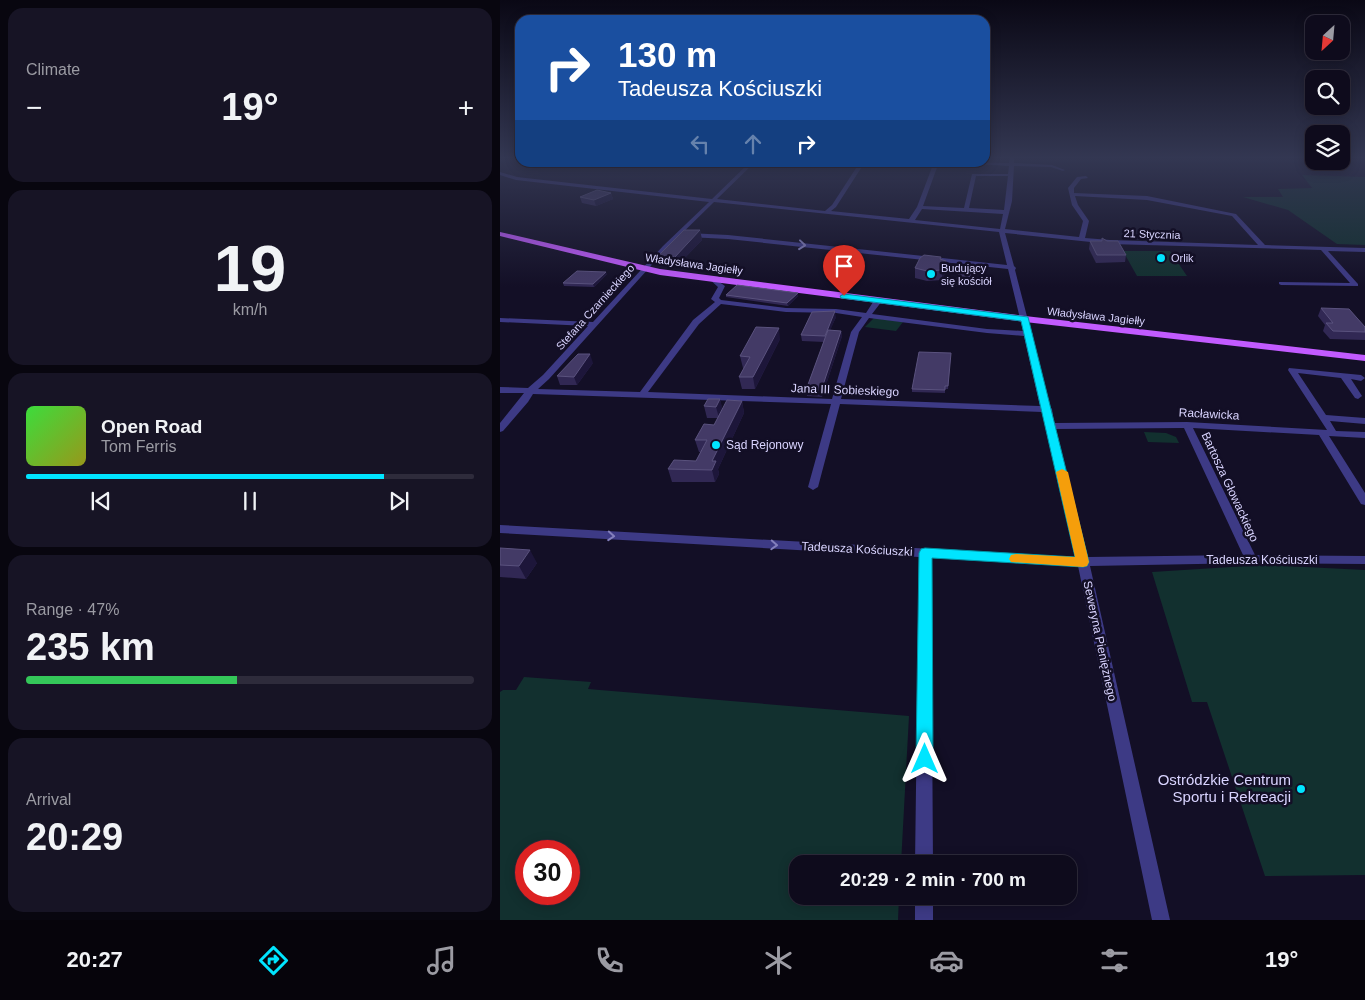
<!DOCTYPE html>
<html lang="en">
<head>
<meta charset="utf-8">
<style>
  :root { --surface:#0e0b1c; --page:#171425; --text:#f1f3f6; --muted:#9b9ba3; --line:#2e2b3b; --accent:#00e5ff }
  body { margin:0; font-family:Helvetica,sans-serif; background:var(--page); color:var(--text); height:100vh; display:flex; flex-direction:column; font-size:19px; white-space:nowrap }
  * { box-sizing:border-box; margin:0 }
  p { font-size:16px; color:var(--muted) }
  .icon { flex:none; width:28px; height:28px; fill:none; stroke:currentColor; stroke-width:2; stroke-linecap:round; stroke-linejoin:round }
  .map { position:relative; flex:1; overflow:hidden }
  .side { display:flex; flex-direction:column; gap:8px; padding:8px; background:#08060f; width:500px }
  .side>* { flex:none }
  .hud { position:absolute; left:15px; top:15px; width:475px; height:152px; border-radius:15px; box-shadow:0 2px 12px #0003,0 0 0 1px var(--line); background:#1a4fa0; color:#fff; overflow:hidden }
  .needle { width:32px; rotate:206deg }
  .fabs { position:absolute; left:805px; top:15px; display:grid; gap:10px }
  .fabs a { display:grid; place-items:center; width:45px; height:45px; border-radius:10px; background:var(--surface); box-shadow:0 2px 12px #0003,0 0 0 1px var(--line); font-size:25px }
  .speed { position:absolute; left:15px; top:840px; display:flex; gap:10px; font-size:25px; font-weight:700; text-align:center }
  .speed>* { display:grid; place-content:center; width:65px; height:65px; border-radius:50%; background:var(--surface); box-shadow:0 2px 12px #0003,0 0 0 1px var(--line); line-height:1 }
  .speed .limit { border:8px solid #d22; background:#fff; color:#111 }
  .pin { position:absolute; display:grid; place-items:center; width:42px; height:42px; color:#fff; margin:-51px -21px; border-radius:50% 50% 50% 0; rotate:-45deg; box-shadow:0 0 5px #0007 }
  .pin .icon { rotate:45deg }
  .me { position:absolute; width:55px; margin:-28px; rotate:0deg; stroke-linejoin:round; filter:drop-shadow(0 0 4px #0008) }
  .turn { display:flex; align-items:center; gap:18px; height:105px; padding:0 20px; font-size:22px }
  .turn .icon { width:65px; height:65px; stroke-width:2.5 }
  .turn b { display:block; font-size:35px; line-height:42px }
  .lanes { display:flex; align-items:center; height:48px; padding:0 20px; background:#0003; justify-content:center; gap:25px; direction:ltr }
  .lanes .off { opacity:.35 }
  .big { font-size:38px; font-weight:600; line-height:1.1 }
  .side .card { flex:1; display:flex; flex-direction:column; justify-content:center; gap:8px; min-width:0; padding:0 18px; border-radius:15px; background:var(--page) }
  .side .dial { align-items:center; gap:0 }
  .dial b { font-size:65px; line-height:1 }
  .song { display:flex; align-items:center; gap:15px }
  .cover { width:60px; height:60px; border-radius:8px; background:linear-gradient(135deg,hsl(120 70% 55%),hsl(60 70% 35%)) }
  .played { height:5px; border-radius:2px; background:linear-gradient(90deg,var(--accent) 80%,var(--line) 80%) }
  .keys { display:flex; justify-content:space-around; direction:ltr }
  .heat { display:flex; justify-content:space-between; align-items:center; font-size:28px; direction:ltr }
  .charge { height:8px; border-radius:4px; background:linear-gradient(90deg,#34c759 47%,var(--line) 0) }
  .trip { position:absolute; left:289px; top:855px; width:288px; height:50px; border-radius:15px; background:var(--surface); box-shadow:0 2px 12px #0003,0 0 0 1px var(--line); font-weight:600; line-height:50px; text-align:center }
  .tabs { display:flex; height:80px; justify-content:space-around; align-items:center; background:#06040b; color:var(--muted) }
  .tabs .icon { width:35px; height:35px }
  .tabs .active { color:var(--accent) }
  .tabs b { font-size:22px; color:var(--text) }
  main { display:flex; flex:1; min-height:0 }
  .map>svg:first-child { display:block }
  .green { fill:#12302f; fill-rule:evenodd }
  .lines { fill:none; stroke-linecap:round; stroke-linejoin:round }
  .minor { fill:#3d3a85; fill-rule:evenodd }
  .major { fill:#c25bff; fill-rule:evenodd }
  .wall { fill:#312854 }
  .shaded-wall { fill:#1d163a }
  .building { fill:#433a66; stroke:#5a527e }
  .oneway { stroke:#837fbc }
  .route { fill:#00e5ff; stroke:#0095a6 }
  .slow { fill:#f59e0b }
  .poi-dot { fill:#00e5ff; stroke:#130f26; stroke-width:2 }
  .labels { text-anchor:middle; stroke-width:5; stroke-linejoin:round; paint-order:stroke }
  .far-street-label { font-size:11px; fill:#d9d4ff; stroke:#130f26 }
  .far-poi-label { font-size:11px; fill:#d9d4ff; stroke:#130f26; text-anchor:start }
  .street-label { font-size:12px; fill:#d9d4ff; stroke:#130f26 }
  .poi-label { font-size:12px; fill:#d9d4ff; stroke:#130f26; text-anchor:start }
  .near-poi-label { font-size:15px; fill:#d9d4ff; stroke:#130f26; text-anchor:end }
</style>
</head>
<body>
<main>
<section class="side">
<div class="card"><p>Climate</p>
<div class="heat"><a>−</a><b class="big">19°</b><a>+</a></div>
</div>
<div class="card dial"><b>19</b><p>km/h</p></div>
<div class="card">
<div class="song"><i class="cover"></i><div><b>Open Road</b><p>Tom Ferris</p></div></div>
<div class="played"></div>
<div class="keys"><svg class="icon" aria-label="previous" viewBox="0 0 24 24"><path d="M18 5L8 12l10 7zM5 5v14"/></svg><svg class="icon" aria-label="pause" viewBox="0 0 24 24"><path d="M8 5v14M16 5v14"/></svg><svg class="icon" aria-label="next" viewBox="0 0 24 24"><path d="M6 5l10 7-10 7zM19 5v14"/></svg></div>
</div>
<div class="card"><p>Range · 47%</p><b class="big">235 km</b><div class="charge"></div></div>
<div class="card"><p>Arrival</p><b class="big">20:29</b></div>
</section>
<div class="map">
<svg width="865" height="920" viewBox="0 0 865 920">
  <rect width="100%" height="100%" fill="#130f26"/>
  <g class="green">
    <path d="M802,175l63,2v68l-28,-1 -49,-34 -45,-13h40l-5,-8 34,-1z"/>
    <path d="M623,251h47l17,25h-50z"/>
    <path d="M374,318l29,4 -7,9 -31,-4z"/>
    <path d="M644,432l22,1 10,4 3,6 -31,-1z"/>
    <path d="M763,565l102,5v305l-100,1 -58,-174h-15l-40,-130z"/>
    <path d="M24,677l67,5 -3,7 321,27 -8,148h-103v32h101l-1,24h-398v-228l3,-2h13zM26,851h43v43h-43z"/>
  </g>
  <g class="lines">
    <g class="minor">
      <path d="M510,158h4v5l38,2 13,5 -2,1 -12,-4 -37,-1 -2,35 -7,28 74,8 4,-16 -11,-16 -4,-17 9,-11 9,-1 2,2 -7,1 -7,9v5l73,3 89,18 29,31 100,3v4l-37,-1 30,33v2l-77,-1 -2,-1v-2l71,1 -29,-33 -211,-6 -105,-11 9,33 2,2 -1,2 16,62 2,2 -1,2 18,71 2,2 2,14 133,-1 140,8 -39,-60 1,-2 72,7 4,3 -4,3 -10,-2 11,17 -4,3 -3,-1 -14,-20 -43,-5 28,42 39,3v6l-35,-3 6,10 29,1v6l-36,-2 36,57v12l-4,-1 -42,-69 -126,-7 62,127 110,1v8l-114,-1 -161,3 80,354h-18l-74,-354 -147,-8 2,306h-18l4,-307 -419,-24v-8l576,32 -34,-145 -202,-8 -22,83 -5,3 -5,-3 23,-83 -298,-10 -5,8 -25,29 -3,1v-9l24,-30h-24v-6l28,1 15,-13 45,-49 -88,-4v-4l93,4 70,-76 46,-44 -193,-22 -16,-5v-3l17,5 195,22 38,-37h5l-38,37 108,12 7,-6 28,-43h5l-29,45 -5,4 78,8 8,-12 17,-45h5l-16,44 41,2 8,-34h36l1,-8 -65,-4 65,1zM476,176h32l-4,34 -35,-2zM575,196l72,4 85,16 26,29 -148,-5 -25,-2 4,-17 -11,-16zM214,202l285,30 8,33 -279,-30 -40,-2 -3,2 3,2 40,2 280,30 15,62 -36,-2 -115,-15 10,-13 -4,-2h-3l-9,14 -30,-4 -50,-1 -65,-8 -2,-2 6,-12 -14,-10 -3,2 10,9 -7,12 4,3 -22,18 -53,72 -102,-3 11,-10 118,-131zM422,209l81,5 -3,15 -85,-9zM221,304l65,8 50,1 26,4 -11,15 -19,67 -184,-7 51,-68zM369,318l118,15 37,3 16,70 -199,-7 18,-67zM684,428l59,127 -155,2 -33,-128z"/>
      <rect x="415" y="896" width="18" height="24"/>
    </g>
    <path class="major" d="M0,232l160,37 365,47 340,39v6l-340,-39 -365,-47 -160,-39z"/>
  </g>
  <g class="wall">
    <path d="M111,193l2,6 -17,7 -14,-3 -2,-6z"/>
    <path d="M200,230l2,10 -25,26h-17l-2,-10z"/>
    <path d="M590,241l36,14 -1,7 -29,1 -7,-14z"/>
    <path d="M441,257l5,14 -4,9 -15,1 -12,-3v-10z"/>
    <path d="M476,265v5l-10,17 -10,-1v-6z"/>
    <path d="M107,274l-13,13 -30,-1 -1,-3z"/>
    <path d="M226,295l72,1 -10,10 -62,-9z"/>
    <path d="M821,308l44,19v13l-35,-1 -7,-8 2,-6 -7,-9z"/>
    <path d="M336,317l-6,13 11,1 1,5 -20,61 -15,-1 -1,-6 18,-48 -22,-1 -1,-6z"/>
    <path d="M280,339l-25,50h-13l-3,-12 5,-9h-1l-3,-12z"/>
    <path d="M451,353l-3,36h-3v4l-33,-1v-3z"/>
    <path d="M93,363l-16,22h-17l-3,-9z"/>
    <path d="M220,399l2,10 20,-8 2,12 -26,56 1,5 -4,8h-43l-4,-13 28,-8 5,-9h-2l-4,-12 19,-15 4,-7h-11l-3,-12z"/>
    <path d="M0,548l37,15 -11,16 -26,-2z"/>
  </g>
  <g class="shaded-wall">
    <path d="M111,193l2,6 -17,7 -2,-6z"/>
    <path d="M200,230l2,10 -25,26 -2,-9z"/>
    <path d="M446,261v10l-4,9v-10z"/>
    <path d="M476,265v5l-10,17v-5z"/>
    <path d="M106,272l1,2 -13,13 -1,-3z"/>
    <path d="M298,293v3l-10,10 -1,-3z"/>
    <path d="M335,311l1,6 -11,25v-6z"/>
    <path d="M279,328l1,11 -25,50 -2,-12z"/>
    <path d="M341,331l1,5 -20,61 -1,-6z"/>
    <path d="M90,354l3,9 -16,22 -3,-8z"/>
    <path d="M220,399l3,12 -4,7 -3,-11z"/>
    <path d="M242,401l2,12 -26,56 1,5 -4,8 -3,-12v-9z"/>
    <path d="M30,550l7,13 -11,16 -7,-13z"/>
  </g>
  <g class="building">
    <path d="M97,190l14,3 -17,7 -14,-3z"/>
    <path d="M184,230h16l-25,27 -17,-1z"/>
    <path d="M602,238l5,3h11l8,14h-29l-7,-14h12z"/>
    <path d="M424,255l17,2 -1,2 6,2 -4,9 -15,1 -12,-3 5,-10z"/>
    <path d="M464,264l12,1 -10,17 -10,-2z"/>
    <path d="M77,271l29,1 -13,12 -30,-1z"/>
    <path d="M237,285l61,8 -11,10 -61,-8z"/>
    <path d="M821,308l28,1 16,18v5l-32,-1 -7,-8h7z"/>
    <path d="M335,311l-10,25 -24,-1 11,-23z"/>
    <path d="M256,327l23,1 -26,49h-14l11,-20 -10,-1z"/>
    <path d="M328,330l13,1 -20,60 -15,-1z"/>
    <path d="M419,352l32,1 -3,33h-3v4l-33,-1z"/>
    <path d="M78,354h12l-16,23 -17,-1z"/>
    <path d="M208,399h12l-4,8 -12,-1z"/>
    <path d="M227,400l15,1 -30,60h4l-4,9 -44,-1 6,-9 22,1 11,-21h-12l9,-16 10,1z"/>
    <path d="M0,548l30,2 -11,16 -19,-1z"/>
  </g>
  <defs><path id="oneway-chevron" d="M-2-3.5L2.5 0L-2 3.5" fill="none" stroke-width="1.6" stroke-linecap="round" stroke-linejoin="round" transform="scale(1.25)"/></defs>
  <g class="oneway">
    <use href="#oneway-chevron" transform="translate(302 245) rotate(6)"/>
    <use href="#oneway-chevron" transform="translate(111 536) rotate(4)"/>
    <use href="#oneway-chevron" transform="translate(274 545) rotate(3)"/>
  </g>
  <linearGradient id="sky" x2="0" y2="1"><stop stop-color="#0a0815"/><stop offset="0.55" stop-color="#333752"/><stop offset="1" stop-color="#333752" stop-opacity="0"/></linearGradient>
  <rect width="865" height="287" fill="url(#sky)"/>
  <path class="route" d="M344,294l184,23 61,245 -2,4 -4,1 -151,-9 1,201 -2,6 -6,3 -7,-3 -2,-6 3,-206 2,-4 4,-1 150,9 -54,-236 -180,-23 -1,-2z"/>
  <path class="slow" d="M562,469l6,3 21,90 -2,4 -4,1 -72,-5 -2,-3 2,-4 5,-1 59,3 -19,-85z"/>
  <g class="poi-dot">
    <circle cx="661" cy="258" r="5"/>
    <circle cx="431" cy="274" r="5"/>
    <circle cx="216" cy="445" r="5"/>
    <circle cx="801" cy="789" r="5"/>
  </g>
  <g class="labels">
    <g class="far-street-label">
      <text transform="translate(652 234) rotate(2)" y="4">21 Stycznia</text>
      <text transform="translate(194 264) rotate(8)" y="4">Władysława Jagiełły</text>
      <text transform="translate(95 307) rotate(-48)" y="4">Stefana Czarnieckiego</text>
      <text transform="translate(596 316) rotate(6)" y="4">Władysława Jagiełły</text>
    </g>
    <g class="far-poi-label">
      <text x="671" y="262">Orlik</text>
      <text x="441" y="272">Budujący<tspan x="441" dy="13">się kościół</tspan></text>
    </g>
    <g class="street-label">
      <text transform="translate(345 390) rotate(2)" y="4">Jana III Sobieskiego</text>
      <text transform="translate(709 414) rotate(3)" y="4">Racławicka</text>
      <text transform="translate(730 487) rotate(65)" y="4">Bartosza Głowackiego</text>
      <text transform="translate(357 549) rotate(3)" y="4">Tadeusza Kościuszki</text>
      <text x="762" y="564">Tadeusza Kościuszki</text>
      <text transform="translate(600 641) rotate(78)" y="4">Seweryna Pieniężnego</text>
    </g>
    <g class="poi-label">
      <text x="226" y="449">Sąd Rejonowy</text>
    </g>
    <g class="near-poi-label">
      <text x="791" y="785">Ostródzkie Centrum<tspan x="791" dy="17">Sportu i Rekreacji</tspan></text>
    </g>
  </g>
</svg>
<div class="fabs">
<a><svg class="needle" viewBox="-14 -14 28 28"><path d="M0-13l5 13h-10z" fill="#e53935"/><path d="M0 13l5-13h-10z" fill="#9b9ba3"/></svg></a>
<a><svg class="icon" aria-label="search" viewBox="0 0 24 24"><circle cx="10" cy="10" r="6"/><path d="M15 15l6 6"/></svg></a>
<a><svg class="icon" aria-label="layers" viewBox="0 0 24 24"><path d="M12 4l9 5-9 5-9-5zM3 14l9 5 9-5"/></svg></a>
</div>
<div class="speed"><div class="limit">30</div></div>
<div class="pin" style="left:344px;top:296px;background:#d93025"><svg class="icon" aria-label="arrive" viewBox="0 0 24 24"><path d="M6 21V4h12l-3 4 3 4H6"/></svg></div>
<svg class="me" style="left:425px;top:759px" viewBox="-20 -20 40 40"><path d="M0-17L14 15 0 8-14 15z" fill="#00e5ff" stroke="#fff" stroke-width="4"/></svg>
<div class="trip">20:29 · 2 min · 700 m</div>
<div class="hud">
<div class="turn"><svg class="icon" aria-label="right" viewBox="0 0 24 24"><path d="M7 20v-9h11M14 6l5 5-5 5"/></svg><div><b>130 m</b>Tadeusza Kościuszki</div></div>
<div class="lanes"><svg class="icon off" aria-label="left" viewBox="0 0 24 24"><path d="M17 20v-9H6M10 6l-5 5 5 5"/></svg><svg class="icon off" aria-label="ahead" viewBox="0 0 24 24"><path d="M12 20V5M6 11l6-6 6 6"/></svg><svg class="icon" aria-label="right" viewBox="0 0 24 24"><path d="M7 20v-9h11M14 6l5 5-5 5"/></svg></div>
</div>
</div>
</main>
<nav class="tabs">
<b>20:27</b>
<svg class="icon active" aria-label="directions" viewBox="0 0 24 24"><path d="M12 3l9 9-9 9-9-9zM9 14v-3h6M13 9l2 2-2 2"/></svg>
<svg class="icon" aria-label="music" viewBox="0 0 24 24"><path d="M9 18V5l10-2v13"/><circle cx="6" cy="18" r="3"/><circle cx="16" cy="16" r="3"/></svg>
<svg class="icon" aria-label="phone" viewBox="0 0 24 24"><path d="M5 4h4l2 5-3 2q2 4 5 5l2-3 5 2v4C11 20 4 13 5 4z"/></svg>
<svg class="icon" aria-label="climate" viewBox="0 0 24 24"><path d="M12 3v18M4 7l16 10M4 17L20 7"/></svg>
<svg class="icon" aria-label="car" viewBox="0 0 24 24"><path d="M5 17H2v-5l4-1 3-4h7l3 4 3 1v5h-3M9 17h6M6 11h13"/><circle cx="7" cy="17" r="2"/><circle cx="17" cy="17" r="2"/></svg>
<svg class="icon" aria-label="filters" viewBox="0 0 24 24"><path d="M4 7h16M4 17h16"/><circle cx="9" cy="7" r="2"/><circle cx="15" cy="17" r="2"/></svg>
<b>19°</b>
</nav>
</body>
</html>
